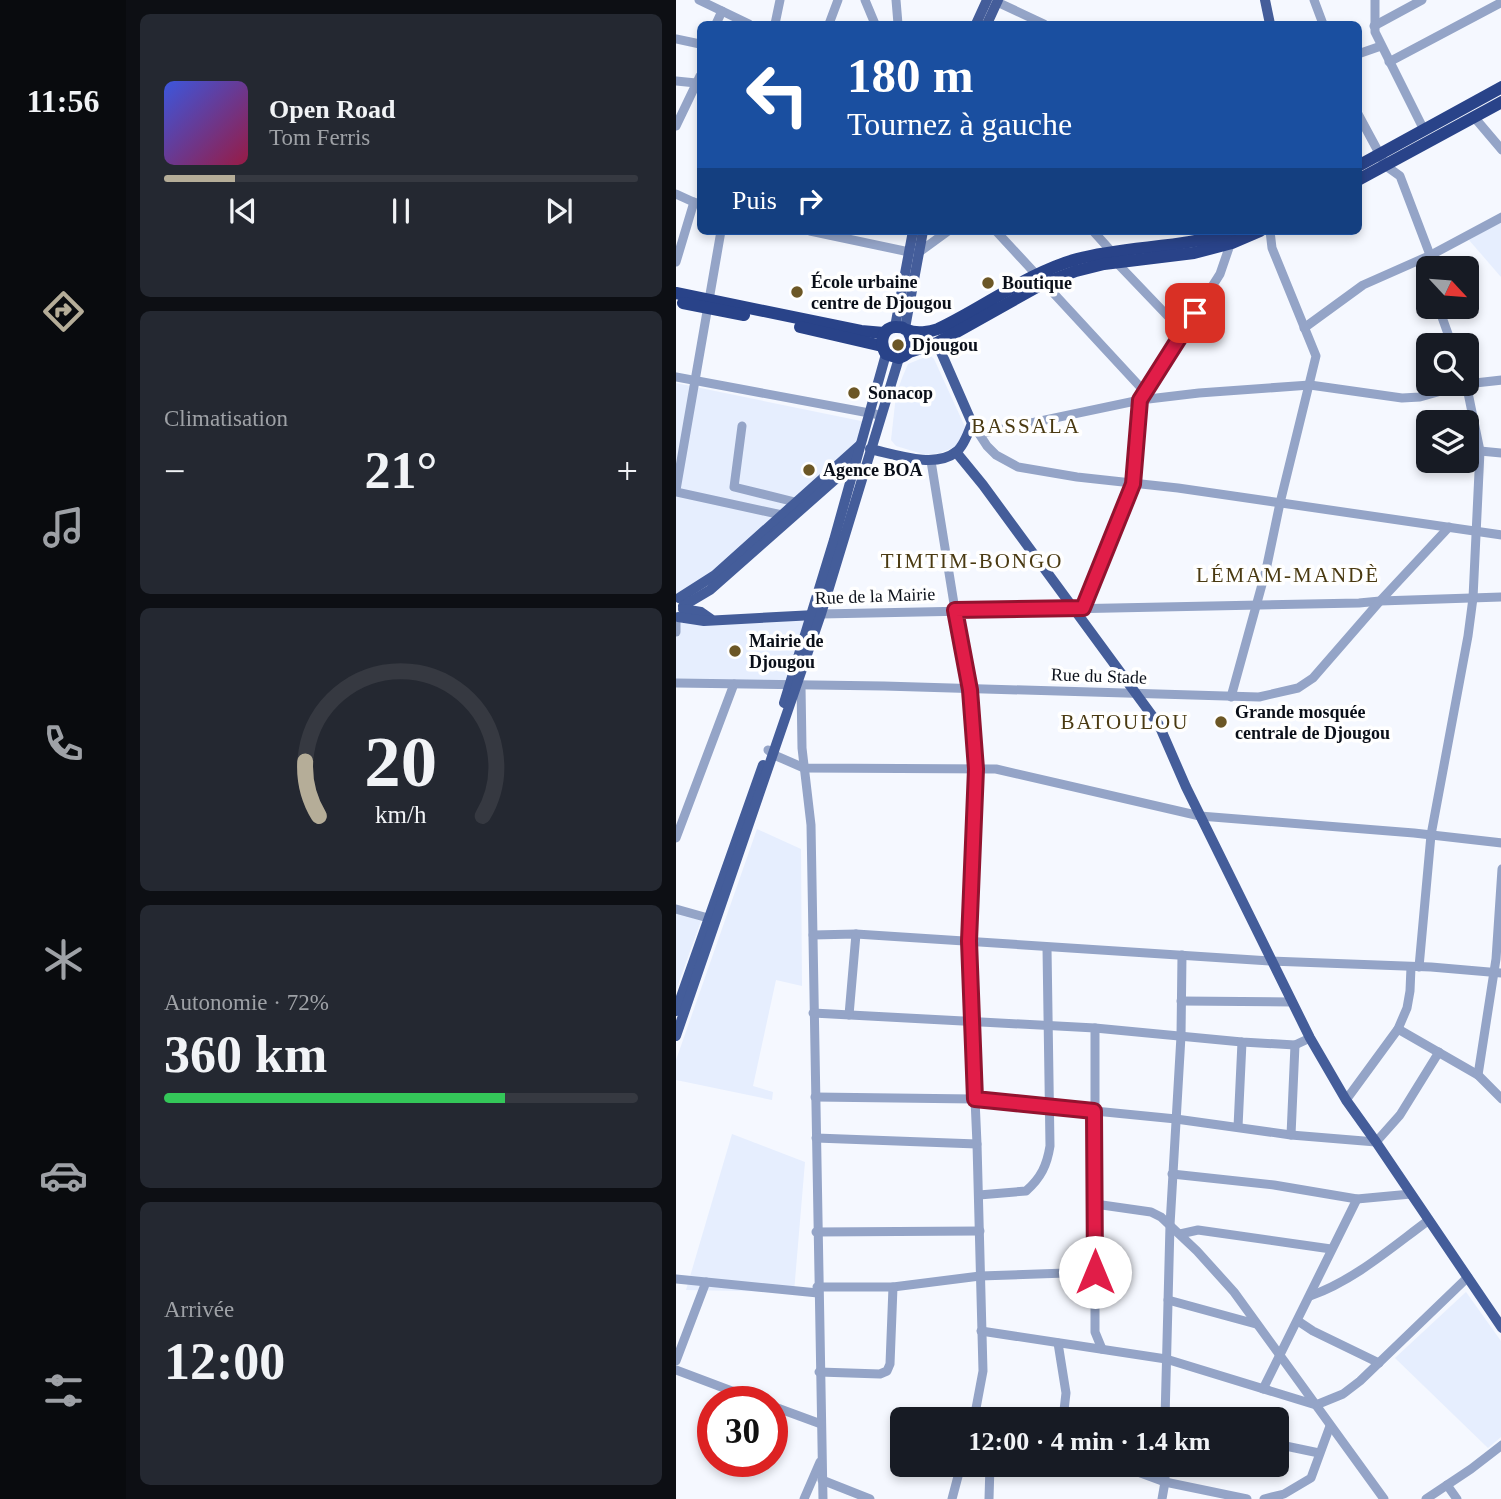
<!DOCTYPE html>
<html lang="fr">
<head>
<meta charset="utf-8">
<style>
  :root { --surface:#171b24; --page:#242831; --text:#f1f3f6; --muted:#9ea1a6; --line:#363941; --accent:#b5ad98 }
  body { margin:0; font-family:Georgia,serif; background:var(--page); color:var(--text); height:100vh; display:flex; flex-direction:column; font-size:26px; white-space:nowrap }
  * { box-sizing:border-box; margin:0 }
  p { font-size:23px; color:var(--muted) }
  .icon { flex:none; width:38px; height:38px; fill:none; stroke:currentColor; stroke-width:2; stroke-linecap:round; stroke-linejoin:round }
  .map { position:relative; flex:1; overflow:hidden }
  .drawer { display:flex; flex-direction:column; gap:14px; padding:14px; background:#0d0f14; width:550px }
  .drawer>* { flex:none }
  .hud { position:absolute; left:21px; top:21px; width:665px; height:214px; border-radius:10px; box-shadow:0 4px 10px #0003; background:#1a4fa0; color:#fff; overflow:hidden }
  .needle { width:46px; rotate:116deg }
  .tools { position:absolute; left:740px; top:256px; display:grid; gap:14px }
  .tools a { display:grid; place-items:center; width:63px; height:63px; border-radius:10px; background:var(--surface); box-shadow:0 4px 10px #0003; font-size:35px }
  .speed { position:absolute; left:21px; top:1386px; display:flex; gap:14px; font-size:35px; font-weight:700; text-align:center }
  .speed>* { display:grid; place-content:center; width:91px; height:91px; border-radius:50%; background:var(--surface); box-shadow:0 4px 10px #0003; line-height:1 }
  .speed .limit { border:10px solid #d22; background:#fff; color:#111 }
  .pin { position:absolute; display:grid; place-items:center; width:60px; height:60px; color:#fff; margin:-30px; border-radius:14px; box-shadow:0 4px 10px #0006 }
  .me { position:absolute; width:77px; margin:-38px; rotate:0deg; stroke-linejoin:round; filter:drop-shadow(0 0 5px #0008) }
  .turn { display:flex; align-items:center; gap:24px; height:147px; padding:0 35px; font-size:32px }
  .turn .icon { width:91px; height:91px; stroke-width:2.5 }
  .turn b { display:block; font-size:49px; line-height:60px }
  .then { display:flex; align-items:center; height:66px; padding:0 35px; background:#0003; gap:14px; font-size:26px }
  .big { font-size:52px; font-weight:800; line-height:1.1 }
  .drawer .widget { flex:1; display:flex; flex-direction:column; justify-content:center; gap:10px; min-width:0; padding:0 24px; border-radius:10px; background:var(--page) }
  .drawer .dial { align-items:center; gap:0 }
  .dial svg { height:182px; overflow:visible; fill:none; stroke:var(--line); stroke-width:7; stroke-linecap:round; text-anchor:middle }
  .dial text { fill:var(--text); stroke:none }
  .song { display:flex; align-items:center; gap:21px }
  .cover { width:84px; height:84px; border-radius:10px; background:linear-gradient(135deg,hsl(230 70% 55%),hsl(340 70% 35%)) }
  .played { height:7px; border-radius:4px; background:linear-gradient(90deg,var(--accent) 15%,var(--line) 15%) }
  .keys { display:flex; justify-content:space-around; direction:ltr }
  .heat { display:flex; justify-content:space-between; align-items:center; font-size:38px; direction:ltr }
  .charge { height:10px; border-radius:5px; background:linear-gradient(90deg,#34c759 72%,var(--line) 0) }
  .trip { position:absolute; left:214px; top:1407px; width:399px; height:70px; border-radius:10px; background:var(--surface); box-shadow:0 4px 10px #0003; font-weight:800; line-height:70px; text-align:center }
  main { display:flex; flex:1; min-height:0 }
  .tabs { display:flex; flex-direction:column; width:126px; justify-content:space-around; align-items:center; background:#090b0e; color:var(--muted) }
  .tabs .icon { width:49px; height:49px }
  .tabs .active { color:var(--accent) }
  .tabs b { font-size:32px; color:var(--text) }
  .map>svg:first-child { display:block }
  .built { fill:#e6eefe }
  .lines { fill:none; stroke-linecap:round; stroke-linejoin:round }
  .minor { stroke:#94a4c7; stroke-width:9 }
  .major { stroke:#445d9a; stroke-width:10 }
  .highway { stroke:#294389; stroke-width:12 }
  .route-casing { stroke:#92132f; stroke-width:18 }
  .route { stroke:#e11d48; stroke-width:12 }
  .poi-dot { fill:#6c5726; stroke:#fff; stroke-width:2.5 }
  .labels { text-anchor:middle; stroke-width:7; stroke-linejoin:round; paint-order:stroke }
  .poi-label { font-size:18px; font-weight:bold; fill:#0a0f19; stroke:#fff; text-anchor:start }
  .street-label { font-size:18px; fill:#0a0f19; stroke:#fff }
  .quarter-label { font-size:21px; letter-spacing:2px; fill:#4a3a12; stroke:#fff }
</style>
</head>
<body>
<main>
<nav class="tabs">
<b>11:56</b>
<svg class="icon active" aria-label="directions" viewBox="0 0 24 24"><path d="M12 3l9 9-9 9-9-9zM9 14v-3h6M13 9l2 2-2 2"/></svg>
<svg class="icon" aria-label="music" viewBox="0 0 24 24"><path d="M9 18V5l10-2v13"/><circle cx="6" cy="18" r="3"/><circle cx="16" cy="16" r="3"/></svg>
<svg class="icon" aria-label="phone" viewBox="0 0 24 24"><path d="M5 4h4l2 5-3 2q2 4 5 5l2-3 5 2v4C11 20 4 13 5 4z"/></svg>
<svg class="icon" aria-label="climate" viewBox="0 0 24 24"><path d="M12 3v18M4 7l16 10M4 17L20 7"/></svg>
<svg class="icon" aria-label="car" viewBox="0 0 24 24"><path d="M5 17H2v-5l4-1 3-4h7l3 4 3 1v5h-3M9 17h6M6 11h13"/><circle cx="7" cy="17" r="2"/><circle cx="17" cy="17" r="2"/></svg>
<svg class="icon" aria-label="filters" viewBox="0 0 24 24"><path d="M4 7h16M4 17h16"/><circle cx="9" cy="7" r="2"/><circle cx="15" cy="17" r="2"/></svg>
</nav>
<section class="drawer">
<div class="widget">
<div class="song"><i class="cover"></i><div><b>Open Road</b><p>Tom Ferris</p></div></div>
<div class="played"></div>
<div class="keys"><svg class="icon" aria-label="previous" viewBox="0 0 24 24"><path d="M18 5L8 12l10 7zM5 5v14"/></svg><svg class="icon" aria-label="pause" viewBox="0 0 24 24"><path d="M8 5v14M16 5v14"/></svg><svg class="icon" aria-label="next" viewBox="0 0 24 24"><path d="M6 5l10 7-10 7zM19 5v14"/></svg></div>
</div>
<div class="widget"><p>Climatisation</p>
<div class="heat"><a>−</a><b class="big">21°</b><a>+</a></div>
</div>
<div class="widget dial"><svg viewBox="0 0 100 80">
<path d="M14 69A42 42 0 1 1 86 69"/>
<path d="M14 69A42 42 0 0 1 8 45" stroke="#b5ad98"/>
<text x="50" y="56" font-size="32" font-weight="700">20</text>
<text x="50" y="72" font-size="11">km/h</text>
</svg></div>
<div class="widget"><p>Autonomie · 72%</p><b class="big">360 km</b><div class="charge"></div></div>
<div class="widget"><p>Arrivée</p><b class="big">12:00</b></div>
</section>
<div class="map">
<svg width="826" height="1499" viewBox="0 0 826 1499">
  <rect width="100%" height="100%" fill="#f5f8ff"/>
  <g class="built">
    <path d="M825,221v56l-32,-37z"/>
    <path d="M254,355l4,4 32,70 -11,18 -15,6 -14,2 -30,-9 -5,-6 5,-45 6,-17 6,-14z"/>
    <path d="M0,383l190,39 -6,20 -149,135 -35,22z"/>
    <path d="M0,619l128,2 -16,59h-112z"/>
    <path d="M81,829l44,20 1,137 -26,-6 -23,106 20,6 -1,8 -96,-20v-20z"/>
    <path d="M0,912l25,9 -25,69z"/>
    <path d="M56,1134l73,28 -11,130 -108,-2z"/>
    <path d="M790,1292l35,49v96l-13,11 -93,-90z"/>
  </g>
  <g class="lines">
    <g class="minor">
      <path d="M23,0l50,24"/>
      <path d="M189,0l10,24"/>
      <path d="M220,0l2,24"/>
      <path d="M638,0l9,24"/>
      <path d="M699,0v32l49,98"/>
      <path d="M321,2l47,22"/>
      <path d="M40,24l6,-13"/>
      <path d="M99,24l5,-24"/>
      <path d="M153,24l9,-24"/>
      <path d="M698,26l48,-26"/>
      <path d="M0,39l24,5"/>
      <path d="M682,54l23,-8"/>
      <path d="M713,62l113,-60"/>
      <path d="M0,81l20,2"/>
      <path d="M682,114l28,52 14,10 35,92"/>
      <path d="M798,117l28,33"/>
      <path d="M0,126l24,-50"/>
      <path d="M0,194l24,11"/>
      <path d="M134,231l99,21"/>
      <path d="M320,231l148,160"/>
      <path d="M417,231l19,21"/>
      <path d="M242,253l30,-22"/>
      <path d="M0,262l18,-60"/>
      <path d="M440,262l67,70"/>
      <path d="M762,306l14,39"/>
      <path d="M628,328l59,-43 68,-30 71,-38"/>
      <path d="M0,377l204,38"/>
      <path d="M296,423l15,23 9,9 22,12 59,10 101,11 324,47"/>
      <path d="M66,426l-8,61 61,15"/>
      <path d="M303,434l161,-34 59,-7 111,-8 92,13 18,-1 46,-13 36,-4"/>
      <path d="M804,451l22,2"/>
      <path d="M255,461l24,149 15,79 6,80 -7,195 8,180 6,227 -9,48"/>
      <path d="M0,490l45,-259"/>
      <path d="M0,492l111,24"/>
      <path d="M407,608l50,-124 7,-84 80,-126 12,-35"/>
      <path d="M145,614l538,-11 21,-2 122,-4"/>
      <path d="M0,632v-14"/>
      <path d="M0,683l208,3 375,11 39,-9 15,-10 67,-77 69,-74"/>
      <path d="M125,686l1,62 9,77 12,674"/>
      <path d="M555,697l35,-127 14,-67 36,-147 -44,-108 -2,-17"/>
      <path d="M92,750l6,5 30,13 192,1 204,47 214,17 88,10"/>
      <path d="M0,838l58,-154"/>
      <path d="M0,909l32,9"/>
      <path d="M137,935l43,-1 414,27 161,6 71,6"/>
      <path d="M743,967l12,-132 37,-199 5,-38 7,-147 -14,-68"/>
      <path d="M505,1001l110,1"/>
      <path d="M137,1013l282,15 147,14 53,3 15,-7"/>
      <path d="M173,1015l7,-81"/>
      <path d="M419,1028v304l7,17"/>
      <path d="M722,1029l80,46 24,24"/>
      <path d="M802,1075l18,-116 6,-90"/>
      <path d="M139,1097l159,2 202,20 115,16 85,7 24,-27 39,-63"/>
      <path d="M670,1100l52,-71 9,-21 3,-17 1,-24"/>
      <path d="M562,1127l4,-85"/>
      <path d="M615,1135l4,-90"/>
      <path d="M140,1138l161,6"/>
      <path d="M496,1174l102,11 83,14 54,-5"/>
      <path d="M303,1195l47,-4c15,-13 21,-26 24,-45l-3,-198"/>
      <path d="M419,1204l56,8 10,5 36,34 37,41 150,207"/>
      <path d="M140,1232l164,-1"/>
      <path d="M504,1234l18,-4 133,19"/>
      <path d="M0,1279l142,14"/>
      <path d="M141,1287h76l87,-11 115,-4"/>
      <path d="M634,1296c45,-16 82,-49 119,-76"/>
      <path d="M492,1300l88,24"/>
      <path d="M622,1321l15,10 66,32"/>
      <path d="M305,1331l185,28 150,46 27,-11 17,-13 108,-104"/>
      <path d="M382,1343l8,50 -3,26"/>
      <path d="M0,1361l30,-79"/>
      <path d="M0,1370l85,32"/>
      <path d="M143,1372l61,2 7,-3 3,-7 3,-77"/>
      <path d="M587,1389l94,-190"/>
      <path d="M96,1406l49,18"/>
      <path d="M300,1411l22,8"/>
      <path d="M489,1419l5,-194 11,-189 1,-81"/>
      <path d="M600,1444l43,9"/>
      <path d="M443,1465l46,17 82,17"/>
      <path d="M146,1480l48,19"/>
      <path d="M771,1485l10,14"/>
      <path d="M128,1499l16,-37"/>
      <path d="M276,1499l9,-34"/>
      <path d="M313,1499l1,-34"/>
      <path d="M486,1499l3,-17v-17"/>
      <path d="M588,1499l20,-5 27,-16 19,-52"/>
      <path d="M750,1499l45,-30 31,-24"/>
    </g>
    <g class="major">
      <path d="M589,0l5,24"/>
      <path d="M300,24l11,-24"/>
      <path d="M311,24l11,-24"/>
      <path d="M219,327l18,-96"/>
      <path d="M229,328l18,-97"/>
      <path d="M194,449c24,5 65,20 86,3 8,-6 13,-21 16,-29l-35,-80"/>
      <path d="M280,452l27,33 176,240 27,62 124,251 36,62 30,42 126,186"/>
      <path d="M3,598l36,-23 145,-130"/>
      <path d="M7,606l27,-16 17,-15 128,-113"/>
      <path d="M7,609l18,3 10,7"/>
      <path d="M2,617l26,4 111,-6"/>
      <path d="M108,703l50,-163 52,-186"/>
      <path d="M0,1011l87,-246"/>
      <path d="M0,1036l145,-422 78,-256"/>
    </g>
    <g class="highway">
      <path d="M682,166l144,-79"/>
      <path d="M682,180l144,-78"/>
      <path d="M0,293l185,38 23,2"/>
      <path d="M7,303l61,12"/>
      <path d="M124,327l82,19"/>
      <path d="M232,331c7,12 4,23 -9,27l-13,-4c-7,-11 -4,-28 11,-27 8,0 4,1 10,3 9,4 23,2 31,-1 47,-22 89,-56 139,-70 52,-14 106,-10 157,-28"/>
      <path d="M233,352l28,-9 107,-60 32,-12 28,-7 90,-11 38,-10 28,-12"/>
    </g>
  </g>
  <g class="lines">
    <defs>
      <path id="route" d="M419,1272l-1,-161 -119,-12 -6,-158 7,-172 -6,-79 -15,-80 128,-2 50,-124 7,-84 55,-87"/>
    </defs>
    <use href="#route" class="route-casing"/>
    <use href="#route" class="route"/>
  </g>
  <g class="poi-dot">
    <circle cx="312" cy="283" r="7"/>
    <circle cx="121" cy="292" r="7"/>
    <circle cx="222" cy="345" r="7"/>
    <circle cx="178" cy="393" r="7"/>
    <circle cx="133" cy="470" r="7"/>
    <circle cx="59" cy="651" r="7"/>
    <circle cx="545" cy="722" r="7"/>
  </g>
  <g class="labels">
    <g class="poi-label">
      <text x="135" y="288">École urbaine<tspan x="135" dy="21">centre de Djougou</tspan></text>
      <text x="326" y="289">Boutique</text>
      <text x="236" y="351">Djougou</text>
      <text x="192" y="399">Sonacop</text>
      <text x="147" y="476">Agence BOA</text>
      <text x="73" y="647">Mairie de<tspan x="73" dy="21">Djougou</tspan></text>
      <text x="559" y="718">Grande mosquée<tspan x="559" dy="21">centrale de Djougou</tspan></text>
    </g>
    <g class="street-label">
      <text transform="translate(199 596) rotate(-2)" y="6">Rue de la Mairie</text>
      <text transform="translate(423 676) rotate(2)" y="6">Rue du Stade</text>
    </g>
    <g class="quarter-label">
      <text x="350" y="433">BASSALA</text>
      <text x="296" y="568">TIMTIM-BONGO</text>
      <text x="612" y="582">LÉMAM-MANDÈ</text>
      <text x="449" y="729">BATOULOU</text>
    </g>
  </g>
</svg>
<div class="tools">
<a><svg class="needle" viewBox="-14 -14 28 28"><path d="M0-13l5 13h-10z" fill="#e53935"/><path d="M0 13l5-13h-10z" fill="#9ea1a6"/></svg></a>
<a><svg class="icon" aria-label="search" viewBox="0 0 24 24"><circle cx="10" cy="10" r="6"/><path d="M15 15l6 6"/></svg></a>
<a><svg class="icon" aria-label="layers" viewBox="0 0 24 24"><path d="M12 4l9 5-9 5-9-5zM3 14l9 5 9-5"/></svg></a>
</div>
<div class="speed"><div class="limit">30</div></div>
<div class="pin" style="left:519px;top:313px;background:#d93025"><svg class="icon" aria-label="arrive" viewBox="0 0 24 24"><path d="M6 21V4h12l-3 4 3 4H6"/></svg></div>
<svg class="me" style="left:419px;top:1272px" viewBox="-20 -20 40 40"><circle r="19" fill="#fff"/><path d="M0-13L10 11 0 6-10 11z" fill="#e11d48"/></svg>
<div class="trip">12:00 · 4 min · 1.4 km</div>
<div class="hud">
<div class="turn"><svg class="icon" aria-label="left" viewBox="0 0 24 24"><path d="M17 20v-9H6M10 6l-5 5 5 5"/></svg><div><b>180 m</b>Tournez à gauche</div></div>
<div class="then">Puis<svg class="icon" aria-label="right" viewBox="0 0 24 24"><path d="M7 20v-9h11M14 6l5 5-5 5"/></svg></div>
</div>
</div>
</main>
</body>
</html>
